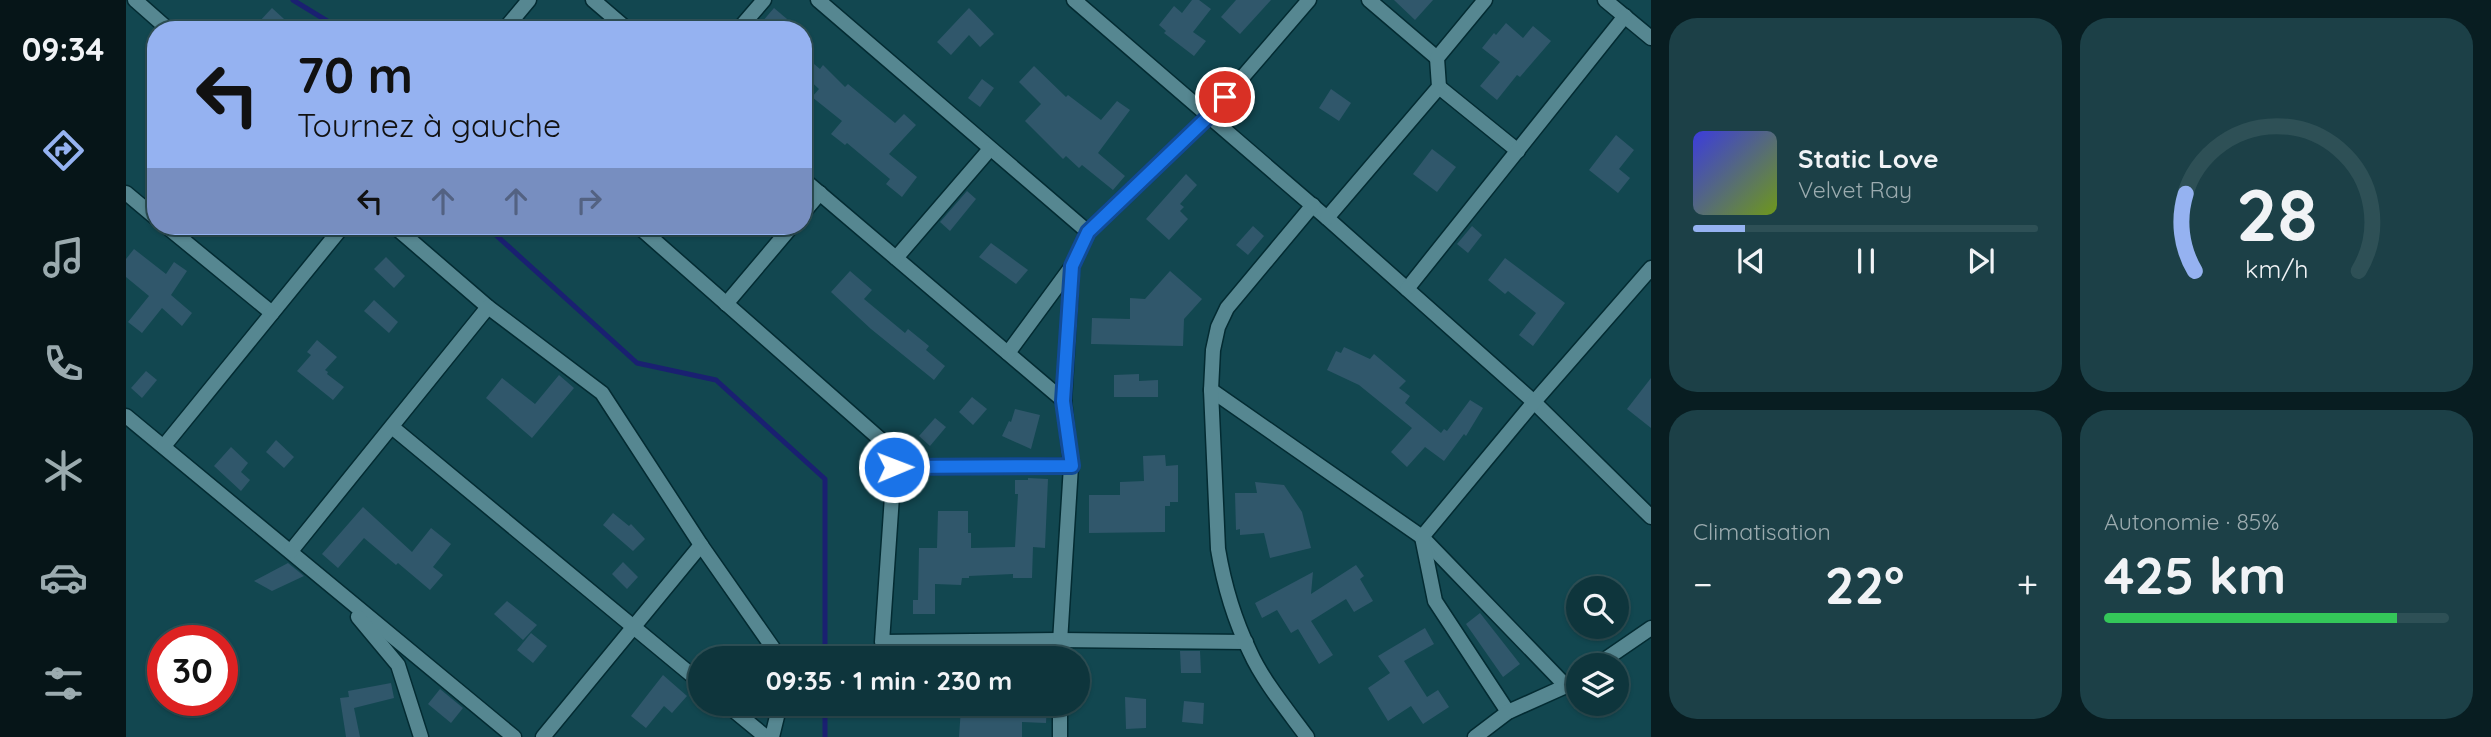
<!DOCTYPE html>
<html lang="fr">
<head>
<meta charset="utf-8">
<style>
  :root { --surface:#0e353c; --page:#1c4047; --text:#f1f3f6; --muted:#9babaf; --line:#2e5056; --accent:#95b2f1 }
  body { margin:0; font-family:Quicksand,sans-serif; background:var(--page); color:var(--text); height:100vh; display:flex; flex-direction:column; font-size:26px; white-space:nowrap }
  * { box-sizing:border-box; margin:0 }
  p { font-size:23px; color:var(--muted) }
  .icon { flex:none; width:38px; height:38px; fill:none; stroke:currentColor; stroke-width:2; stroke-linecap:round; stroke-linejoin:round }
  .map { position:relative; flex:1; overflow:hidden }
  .drawer { display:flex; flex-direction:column; gap:18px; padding:18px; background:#081d21; width:840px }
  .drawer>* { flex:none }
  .top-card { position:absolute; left:21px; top:21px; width:665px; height:214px; border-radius:28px; box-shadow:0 2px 5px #0004,0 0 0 2px var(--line); background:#95b2f1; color:#111; overflow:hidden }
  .tools { position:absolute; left:1440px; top:576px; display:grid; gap:14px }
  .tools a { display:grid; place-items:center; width:63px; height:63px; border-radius:50%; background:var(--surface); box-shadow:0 2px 5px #0004,0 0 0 2px var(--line); font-size:35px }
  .speed { position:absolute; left:21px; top:625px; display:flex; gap:14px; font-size:35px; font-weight:700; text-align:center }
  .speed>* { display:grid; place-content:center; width:91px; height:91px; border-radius:50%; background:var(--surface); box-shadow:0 2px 5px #0004,0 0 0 2px var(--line); line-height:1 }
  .speed .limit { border:10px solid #d22; background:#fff; color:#111 }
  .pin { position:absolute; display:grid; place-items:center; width:60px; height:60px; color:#fff; margin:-30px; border:4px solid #fff; border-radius:50%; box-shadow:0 2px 7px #0007 }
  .me { position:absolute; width:77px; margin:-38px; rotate:89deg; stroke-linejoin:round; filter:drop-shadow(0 0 5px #0008) }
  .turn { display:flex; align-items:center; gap:24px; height:147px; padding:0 35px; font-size:32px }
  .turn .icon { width:91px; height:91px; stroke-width:2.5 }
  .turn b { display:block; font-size:49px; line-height:60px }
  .lanes { display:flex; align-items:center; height:66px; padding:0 35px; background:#0003; justify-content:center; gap:35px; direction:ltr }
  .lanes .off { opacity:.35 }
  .big { font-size:52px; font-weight:700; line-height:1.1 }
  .drawer .tile { flex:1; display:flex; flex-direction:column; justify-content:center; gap:10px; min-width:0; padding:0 24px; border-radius:28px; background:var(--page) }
  .drawer .dial { align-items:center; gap:0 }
  .dial svg { height:182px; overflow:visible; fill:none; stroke:var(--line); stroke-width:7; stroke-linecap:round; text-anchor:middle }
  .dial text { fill:var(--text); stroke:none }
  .song { display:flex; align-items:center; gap:21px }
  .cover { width:84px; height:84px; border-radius:10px; background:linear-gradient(135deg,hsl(240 70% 55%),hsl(80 70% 35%)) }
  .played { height:7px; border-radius:4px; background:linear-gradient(90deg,var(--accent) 15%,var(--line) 15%) }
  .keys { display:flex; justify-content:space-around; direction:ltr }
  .heat { display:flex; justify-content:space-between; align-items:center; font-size:38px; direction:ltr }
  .charge { height:10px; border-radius:5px; background:linear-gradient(90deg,#34c759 85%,var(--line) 0) }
  .drawer .tiles { flex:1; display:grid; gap:18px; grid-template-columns:repeat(2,1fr) }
  .trip { position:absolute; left:562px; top:646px; width:402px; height:70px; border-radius:35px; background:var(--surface); box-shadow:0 2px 5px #0004,0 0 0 2px var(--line); font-weight:700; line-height:70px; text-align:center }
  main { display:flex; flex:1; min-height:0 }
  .tab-bar { display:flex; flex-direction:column; width:126px; justify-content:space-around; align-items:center; background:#061518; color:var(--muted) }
  .tab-bar .icon { width:49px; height:49px }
  .tab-bar .active { color:var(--accent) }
  .tab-bar b { font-size:32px; color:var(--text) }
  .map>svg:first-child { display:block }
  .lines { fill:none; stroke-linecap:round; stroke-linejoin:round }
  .stream { stroke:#1a2071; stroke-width:5 }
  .building { fill:#30576b }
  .street-casing { stroke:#032b32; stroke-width:17 }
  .street { stroke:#568791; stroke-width:14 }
  .route-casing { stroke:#114b97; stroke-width:18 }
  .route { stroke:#1a73e8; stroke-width:12 }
</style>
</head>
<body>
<main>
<nav class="tab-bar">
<b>09:34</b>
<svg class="icon active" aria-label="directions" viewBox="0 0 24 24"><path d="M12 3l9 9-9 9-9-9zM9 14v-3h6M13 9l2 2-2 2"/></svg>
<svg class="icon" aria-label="music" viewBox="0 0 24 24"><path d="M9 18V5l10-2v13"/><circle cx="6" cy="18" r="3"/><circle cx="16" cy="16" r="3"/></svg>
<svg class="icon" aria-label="phone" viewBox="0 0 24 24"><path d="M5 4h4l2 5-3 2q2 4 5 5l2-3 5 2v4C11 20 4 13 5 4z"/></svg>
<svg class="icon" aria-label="climate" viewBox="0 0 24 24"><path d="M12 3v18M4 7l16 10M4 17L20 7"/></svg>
<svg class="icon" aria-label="car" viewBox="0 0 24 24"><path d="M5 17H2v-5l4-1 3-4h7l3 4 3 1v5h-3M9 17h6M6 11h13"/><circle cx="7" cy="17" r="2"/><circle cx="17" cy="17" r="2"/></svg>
<svg class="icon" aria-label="filters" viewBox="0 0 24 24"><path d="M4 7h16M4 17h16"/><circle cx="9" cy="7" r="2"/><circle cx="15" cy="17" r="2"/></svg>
</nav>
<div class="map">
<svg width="1525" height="737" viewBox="0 0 1525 737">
  <rect width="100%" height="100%" fill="#124750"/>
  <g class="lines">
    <g class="stream">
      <path d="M167,0l49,30"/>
      <path d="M360,226l151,137 79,17 109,99v179"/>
      <path d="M699,737v-33"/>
    </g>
  </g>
  <g class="building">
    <path d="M1066,0h7l12,9 -18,23 13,9 -12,15 -30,-23 2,-2 -7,-6 15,-19 8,7z"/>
    <path d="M1110,0h35l-31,34 -19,-17z"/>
    <path d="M1268,0h39l-18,20z"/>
    <path d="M146,8l24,22h-31l-7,-7z"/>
    <path d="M648,8l13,11 -10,11h-22z"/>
    <path d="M843,8l25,26 -14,13 -11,-12 -18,20 -14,-13z"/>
    <path d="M1380,23l17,15 10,-12 18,15 -31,36 -3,-2 -20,25 -17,-14 20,-24 -18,-14 12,-15 2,2z"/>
    <path d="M688,64l6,5 3,-4 22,22 3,-3 47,39 9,-9 12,11 -27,29 28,23 -15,20 -16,-13 4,-5 -43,-36 -2,2 -14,-11 11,-13 -30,-24 7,-8 -15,-14z"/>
    <path d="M908,66l32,31 2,-2 33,25 16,-19 13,9 -32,43 27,23 -12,14 -31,-25 -3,3 -13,-12 -3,3 -38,-38 16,-17 -22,-22z"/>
    <path d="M856,79l12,9 -14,19 -12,-9z"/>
    <path d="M1205,89l20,14 -12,18 -20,-13z"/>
    <path d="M1490,135l18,15 -15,19 11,9 -12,15 -29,-23z"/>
    <path d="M1306,149l24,18 -19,25 -24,-18z"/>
    <path d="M1060,174l11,11 -17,19 4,3 -4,4 8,8 -19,21 -23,-21z"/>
    <path d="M841,191l9,8 -26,32 -10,-9z"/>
    <path d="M1127,226l11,10 -16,19 -12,-10z"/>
    <path d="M1346,226l10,9 -14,18 -11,-9z"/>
    <path d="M865,243l37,27 -12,14 -37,-27z"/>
    <path d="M8,249l32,25 8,-12 13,9 -16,24 21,18 -10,13 -20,-18 -20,25 -14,-11 21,-26 -23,-19v-18z"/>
    <path d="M260,257l19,19 -11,12 -20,-19z"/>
    <path d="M1379,258l60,45 -32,43 -14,-11 17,-22 -28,-22 -3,3 -17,-14z"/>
    <path d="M724,271l22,19 -8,9 41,34 3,-4 21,17 -3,4 19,16 -11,14 -63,-51 -40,-37z"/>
    <path d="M1044,271l32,28 -18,20 -1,27 -92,-2 1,-26 38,1v-21l15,1z"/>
    <path d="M248,300l24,22 -9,11 -25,-22z"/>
    <path d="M191,340l20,17 -12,13 3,2 -1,2 17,13 -11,13 -36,-29 14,-16 -4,-3z"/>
    <path d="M1218,347l26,12 4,-5 32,27 -7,7 11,8 -5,7 36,30 3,-4 3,2 23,-31 13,8 -17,28 -2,-2 -20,27 -19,-14 -18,20 -16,-15 21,-24 -53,-43 -32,-15 9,-19 5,2z"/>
    <path d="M20,371l11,9 -15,18 -11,-10z"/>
    <path d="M1013,374v7l19,-1v17h-44v-22z"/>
    <path d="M433,375l15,13 -42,50 -46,-40 16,-20 33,26z"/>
    <path d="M1525,378v50l-24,-19z"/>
    <path d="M846,397l15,12 -14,16 -14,-13z"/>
    <path d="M889,409l25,6 -9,34 -29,-13 7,-15 2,1z"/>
    <path d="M809,418l11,9 -16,19 -11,-10z"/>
    <path d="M150,440l18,17 -10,11 -18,-16z"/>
    <path d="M105,447l17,16 -7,9 9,8 -9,11 -27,-25z"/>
    <path d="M1039,455l1,11 12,-1v37h-8v4h-5v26l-76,1v-38h31v-13l24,-1 -1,-25z"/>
    <path d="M902,478l20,1 -3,69 -12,-1 -1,31h-19v-4l-44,2v2h-7l-1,7 -26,-1v30h-22v-14h5l1,-52h18l1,-37h30v22h3v15l44,-1 3,-53h-3v-14h13z"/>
    <path d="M1129,482l29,3 18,27 9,36 -41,10 -6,-25 -24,2v-6l-4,1 -1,-37h22z"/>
    <path d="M237,507l49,45 19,-24 20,16 -18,23 10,8 -13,15 -32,-27 -2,2 -32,-27 -26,30 -16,-14z"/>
    <path d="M487,513l16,13 2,-2 14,15 -12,12 -30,-26z"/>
    <path d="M497,562l15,15 -11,12 -15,-15z"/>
    <path d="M162,563l16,13 -32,15 -18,-10z"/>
    <path d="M1230,565l8,11 -4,3 13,22 -19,11 -8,-13 -35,22 22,34 -14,9 -21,-35 -7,4 -14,-23 -15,8 -7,-15 58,-31 -2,22z"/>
    <path d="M381,601l30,24 -14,15 -29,-26z"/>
    <path d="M1354,613l40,51 -17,13 -37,-53z"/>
    <path d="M1299,628l9,16 -30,17 23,36 11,-7 11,17 -26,17 -12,-18 -23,15 -20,-33 22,-15 -12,-17z"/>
    <path d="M405,633l16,13 -14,17 -16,-13z"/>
    <path d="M1054,651h20l1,22h-20z"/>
    <path d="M537,675l24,21 -15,17 -8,-7 -18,22 -15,-12z"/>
    <path d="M265,683l3,15 -40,10 6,29h-14l-6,-39 9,-1 -1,-6z"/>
    <path d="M314,689l23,19 -12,15 -23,-19z"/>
    <path d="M999,697l21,2v29l-20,1z"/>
    <path d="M1058,701l20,2 -1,21 -21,-2z"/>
    <path d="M873,704h48l-1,19 -24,-1v15h-63l2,-29h39z"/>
  </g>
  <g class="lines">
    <defs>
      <g id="street">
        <path d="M9,0l34,30"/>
        <path d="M467,0l35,30"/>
        <path d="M692,0l270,232 121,-116 100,-116"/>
        <path d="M948,0l253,218 207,184 117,115"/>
        <path d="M1243,0l68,58"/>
        <path d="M1479,0l46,38"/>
        <path d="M378,30l25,-30"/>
        <path d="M612,30l26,-30"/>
        <path d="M1313,87l79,64"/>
        <path d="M677,179l261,222"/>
        <path d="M0,193l30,25"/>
        <path d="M677,213l17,-20"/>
        <path d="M1201,218l112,-131 -2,-29 48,-58"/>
        <path d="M40,226l106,87"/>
        <path d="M268,226l94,81 114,86 99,152 79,113"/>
        <path d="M512,226l251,221 5,20 -12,175 176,-2 188,2"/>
        <path d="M770,258l94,-109"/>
        <path d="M1281,289l218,-273"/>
        <path d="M600,304l66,-78"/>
        <path d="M882,353l64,-87 16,-34"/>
        <path d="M1085,390l211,147 144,149"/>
        <path d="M0,416l388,321"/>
        <path d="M266,427l308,255"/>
        <path d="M38,446l179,-220"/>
        <path d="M768,467l177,-1"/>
        <path d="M165,551l197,-244"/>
        <path d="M232,617l40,48 23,72"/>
        <path d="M933,658l12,-192 -7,-65 8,-135"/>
        <path d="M1471,665l54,-37"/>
        <path d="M600,704l40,33"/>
        <path d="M934,704v33"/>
        <path d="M1382,712l-73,-111 -13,-64 112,-135 117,-134"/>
        <path d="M417,737l158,-192"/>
        <path d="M646,737l8,-33"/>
        <path d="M1181,737c-19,-26 -44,-56 -57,-85 -16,-33 -26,-67 -32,-103l-7,-159 2,-40 5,-23 9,-19 86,-103"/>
        <path d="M1349,737l33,-25 58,-26 12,-9"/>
      </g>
    </defs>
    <use href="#street" class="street-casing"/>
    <use href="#street" class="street"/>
  </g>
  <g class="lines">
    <defs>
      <path id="route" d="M768,467l178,-1 -9,-65 9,-135 16,-34 121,-116 16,-19"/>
    </defs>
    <use href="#route" class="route-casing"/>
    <use href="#route" class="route"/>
  </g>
</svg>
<div class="tools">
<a><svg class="icon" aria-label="search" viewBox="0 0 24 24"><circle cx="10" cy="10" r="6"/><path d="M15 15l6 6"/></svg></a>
<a><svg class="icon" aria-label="layers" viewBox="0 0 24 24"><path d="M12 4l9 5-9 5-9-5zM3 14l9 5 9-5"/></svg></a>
</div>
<div class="speed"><div class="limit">30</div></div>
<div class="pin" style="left:1099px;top:97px;background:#d93025"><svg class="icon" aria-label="arrive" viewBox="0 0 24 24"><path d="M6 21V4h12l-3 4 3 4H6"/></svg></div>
<svg class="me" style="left:768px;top:467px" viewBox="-20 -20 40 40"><circle r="17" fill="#1a73e8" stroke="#fff" stroke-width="3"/><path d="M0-11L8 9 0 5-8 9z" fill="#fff"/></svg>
<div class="trip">09:35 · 1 min · 230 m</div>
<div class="top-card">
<div class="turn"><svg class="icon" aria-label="left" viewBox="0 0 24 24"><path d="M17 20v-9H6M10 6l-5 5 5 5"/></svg><div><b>70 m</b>Tournez à gauche</div></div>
<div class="lanes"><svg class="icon" aria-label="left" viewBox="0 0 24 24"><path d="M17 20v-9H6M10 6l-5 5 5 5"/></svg><svg class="icon off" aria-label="ahead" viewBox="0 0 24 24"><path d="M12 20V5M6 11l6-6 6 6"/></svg><svg class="icon off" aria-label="ahead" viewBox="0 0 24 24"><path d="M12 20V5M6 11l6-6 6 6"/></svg><svg class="icon off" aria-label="right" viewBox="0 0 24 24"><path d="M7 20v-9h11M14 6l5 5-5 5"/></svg></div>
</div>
</div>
<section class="drawer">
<div class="tiles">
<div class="tile">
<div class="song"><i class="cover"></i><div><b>Static Love</b><p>Velvet Ray</p></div></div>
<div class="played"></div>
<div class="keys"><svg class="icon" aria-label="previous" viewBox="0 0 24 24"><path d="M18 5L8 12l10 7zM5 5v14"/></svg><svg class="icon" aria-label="pause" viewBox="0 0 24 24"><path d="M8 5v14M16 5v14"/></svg><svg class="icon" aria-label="next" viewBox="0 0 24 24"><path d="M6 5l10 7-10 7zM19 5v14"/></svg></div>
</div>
<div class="tile dial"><svg viewBox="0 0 100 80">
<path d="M14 69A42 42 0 1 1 86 69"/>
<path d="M14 69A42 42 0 0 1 10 35" stroke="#95b2f1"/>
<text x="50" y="56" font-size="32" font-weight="700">28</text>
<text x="50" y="72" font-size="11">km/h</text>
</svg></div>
<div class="tile"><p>Climatisation</p>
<div class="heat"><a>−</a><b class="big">22°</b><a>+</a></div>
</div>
<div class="tile"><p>Autonomie · 85%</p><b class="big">425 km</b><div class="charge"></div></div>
</div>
</section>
</main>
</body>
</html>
